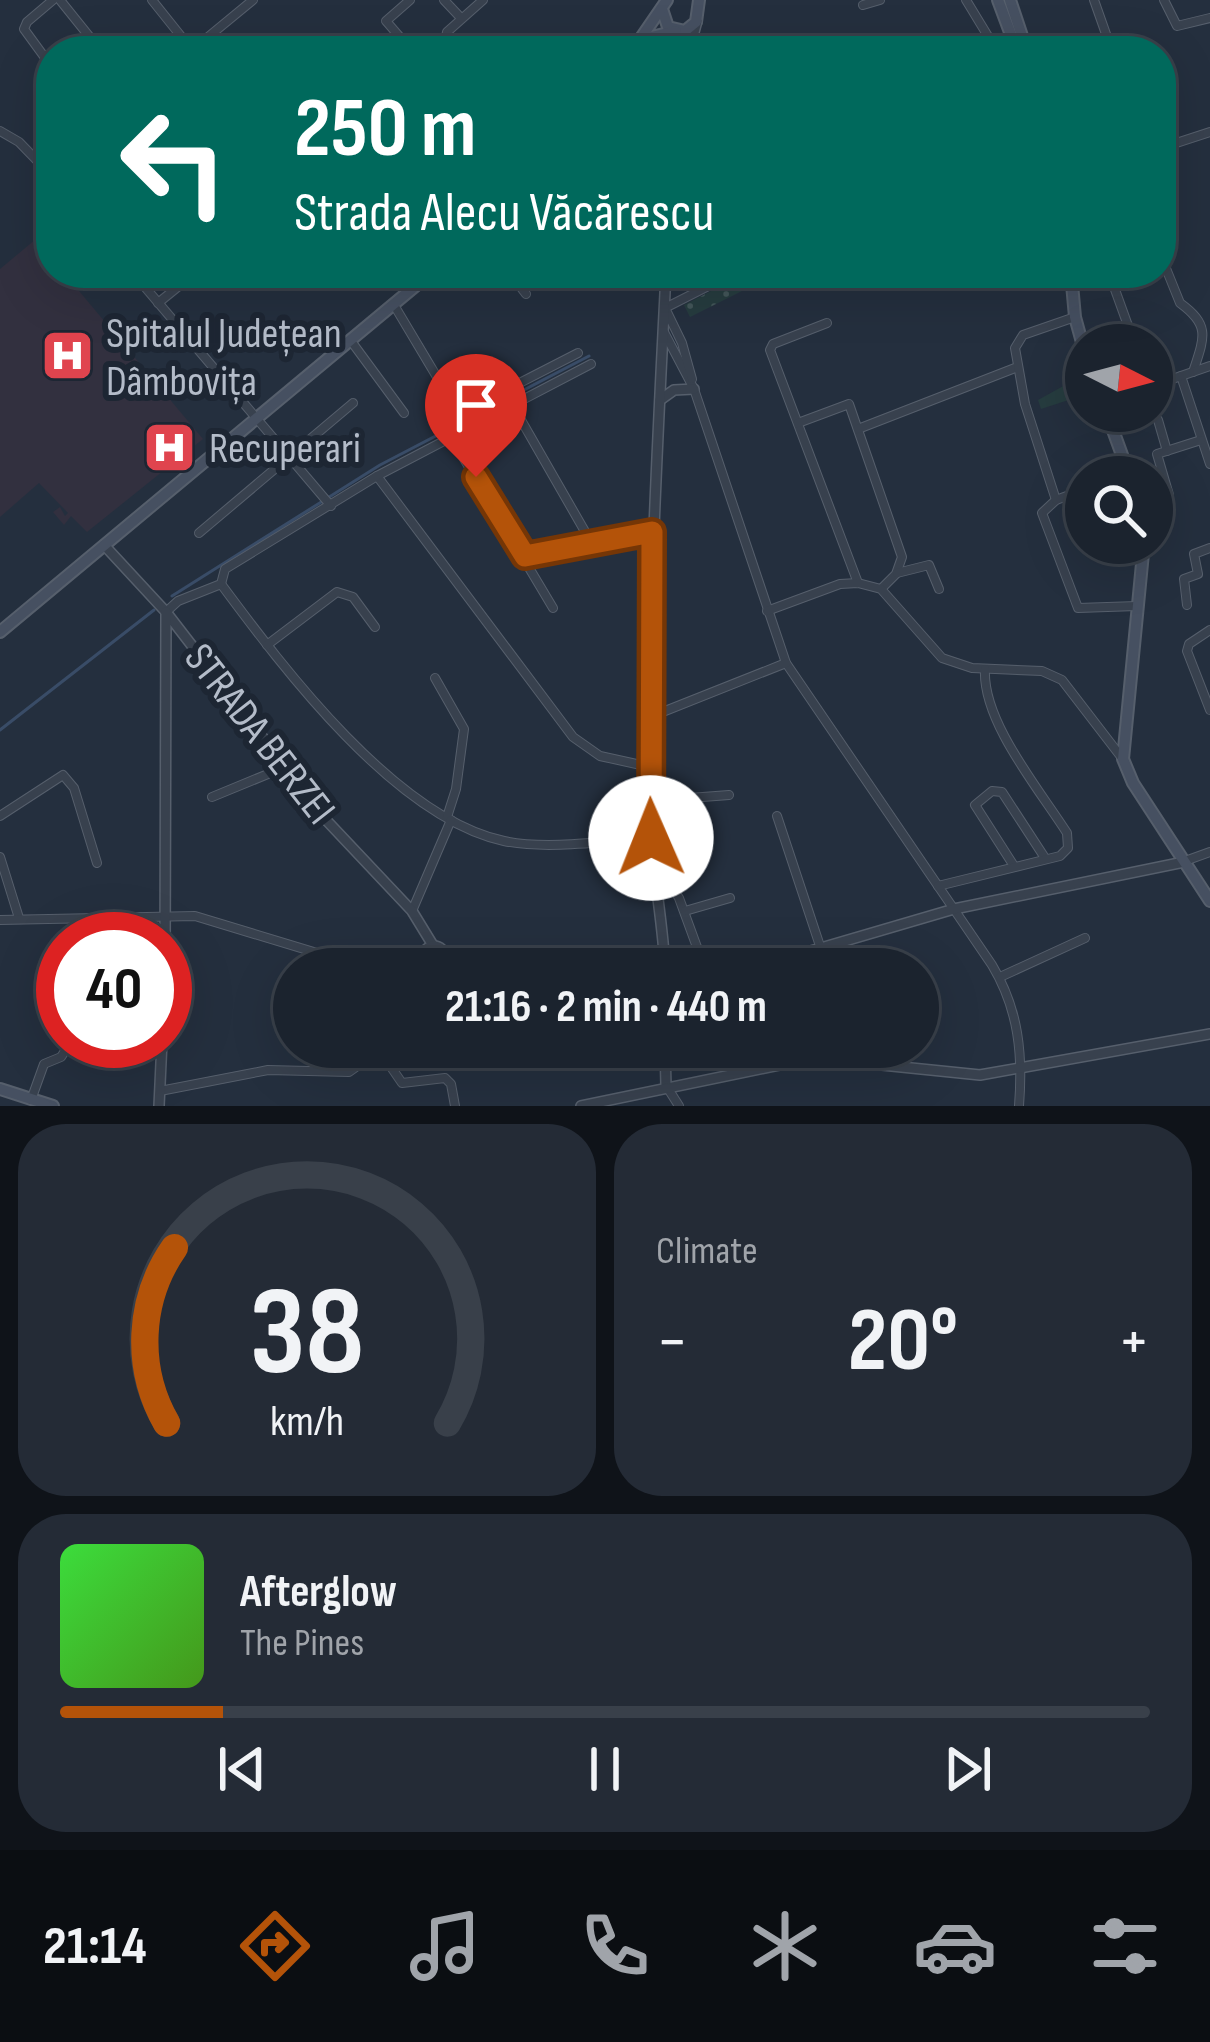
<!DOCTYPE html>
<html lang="en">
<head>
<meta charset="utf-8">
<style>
  :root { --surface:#1b232e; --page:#242b36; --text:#f1f3f6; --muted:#a0a4aa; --line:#39404a; --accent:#b45309 }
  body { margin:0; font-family:"Sofia Sans Condensed",sans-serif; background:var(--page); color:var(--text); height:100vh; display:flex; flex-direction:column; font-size:45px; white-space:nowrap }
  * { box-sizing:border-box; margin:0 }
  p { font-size:39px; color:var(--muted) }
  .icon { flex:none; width:66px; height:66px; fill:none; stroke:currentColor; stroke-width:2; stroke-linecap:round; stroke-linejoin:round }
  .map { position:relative; height:1106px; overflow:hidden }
  .panel { display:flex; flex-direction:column; gap:18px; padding:18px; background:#0f1319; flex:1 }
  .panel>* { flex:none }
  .hud { position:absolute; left:36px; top:36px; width:1140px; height:252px; border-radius:48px; box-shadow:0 12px 48px #0002,0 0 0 3px var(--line); background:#00695c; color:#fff; overflow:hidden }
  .needle { width:78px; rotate:96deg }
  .controls { position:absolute; left:1065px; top:324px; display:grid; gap:24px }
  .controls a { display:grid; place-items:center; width:108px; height:108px; border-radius:50%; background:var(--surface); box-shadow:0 12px 48px #0002,0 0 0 3px var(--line); font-size:60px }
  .speed { position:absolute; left:36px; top:912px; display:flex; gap:24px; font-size:60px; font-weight:700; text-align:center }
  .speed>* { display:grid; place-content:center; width:156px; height:156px; border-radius:50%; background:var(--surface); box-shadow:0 12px 48px #0002,0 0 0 3px var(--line); line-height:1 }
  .speed .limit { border:18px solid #d22; background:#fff; color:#111 }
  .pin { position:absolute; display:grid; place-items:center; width:102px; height:102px; color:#fff; margin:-123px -51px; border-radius:50% 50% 50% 0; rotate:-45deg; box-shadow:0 0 12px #0007 }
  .pin .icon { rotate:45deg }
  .me { position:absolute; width:132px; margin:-66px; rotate:359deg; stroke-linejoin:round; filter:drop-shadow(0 0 9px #0008) }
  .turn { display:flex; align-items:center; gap:42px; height:252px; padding:0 60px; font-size:54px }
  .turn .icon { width:156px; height:156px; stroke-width:2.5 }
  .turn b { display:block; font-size:84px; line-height:102px }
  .big { font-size:90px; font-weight:700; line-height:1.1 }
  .panel .card { flex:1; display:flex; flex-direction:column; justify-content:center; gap:18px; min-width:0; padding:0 42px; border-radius:48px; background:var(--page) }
  .panel .dial { align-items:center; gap:0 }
  .dial svg { height:312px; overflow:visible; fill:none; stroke:var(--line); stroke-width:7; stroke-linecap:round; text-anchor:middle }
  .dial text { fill:var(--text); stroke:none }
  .song { display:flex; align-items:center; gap:36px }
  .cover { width:144px; height:144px; border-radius:18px; background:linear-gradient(135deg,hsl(120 70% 55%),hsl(100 70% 35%)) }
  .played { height:12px; border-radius:6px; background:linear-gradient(90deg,var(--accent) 15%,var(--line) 15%) }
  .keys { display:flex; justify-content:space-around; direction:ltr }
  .heat { display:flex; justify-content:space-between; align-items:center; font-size:66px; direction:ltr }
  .panel .tiles { flex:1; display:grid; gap:18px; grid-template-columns:1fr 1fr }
  .card:last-child { grid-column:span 2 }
  .trip { position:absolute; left:273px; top:948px; width:666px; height:120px; border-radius:60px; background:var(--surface); box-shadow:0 12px 48px #0002,0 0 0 3px var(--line); font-weight:700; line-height:120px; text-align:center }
  .tabs { display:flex; height:192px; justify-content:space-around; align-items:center; background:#0b0e12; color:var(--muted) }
  .tabs .icon { width:84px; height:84px }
  .tabs .active { color:var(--accent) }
  .tabs b { font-size:54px; color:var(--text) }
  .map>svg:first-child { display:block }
  .medical { fill:#32303f }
  .grass { fill:url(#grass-dots) }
  .park { fill:#263c3f }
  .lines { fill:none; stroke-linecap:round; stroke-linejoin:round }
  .stream { stroke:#394c67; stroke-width:3 }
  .minor-casing { stroke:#565f6c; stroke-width:10 }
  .tertiary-casing { stroke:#565f6c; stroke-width:12 }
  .secondary-casing { stroke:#565f6c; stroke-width:14 }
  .minor { stroke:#38414e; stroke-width:8 }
  .tertiary { stroke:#38414e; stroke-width:9 }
  .secondary { stroke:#465061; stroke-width:10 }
  .route-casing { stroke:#753606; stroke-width:30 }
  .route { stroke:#b45309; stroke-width:21 }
  .labels { text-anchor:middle; stroke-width:12; stroke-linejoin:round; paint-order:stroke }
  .poi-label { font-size:42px; fill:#b4bcc9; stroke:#1d2633; text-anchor:start }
  .street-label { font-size:42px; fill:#b4bcc9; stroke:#1d2633 }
</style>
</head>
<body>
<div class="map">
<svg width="1210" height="1106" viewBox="0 0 1210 1106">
  <defs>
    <pattern id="grass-dots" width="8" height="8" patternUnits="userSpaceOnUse" patternTransform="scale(3)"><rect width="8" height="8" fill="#263c3f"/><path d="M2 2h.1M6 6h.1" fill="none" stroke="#435659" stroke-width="1.8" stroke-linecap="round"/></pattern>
  </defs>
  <rect width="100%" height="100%" fill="#242f3e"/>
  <path class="medical" d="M36,239l15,18v16h13l139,166 -116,93 -16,-16 -7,9 -11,-13 7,-5 5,9 3,-3 -29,-30 -39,34v-248z"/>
  <path class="grass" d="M746,273h32l-88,44 -6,-12z"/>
  <path class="park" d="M1076,379l8,16 -43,14 -3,-9z"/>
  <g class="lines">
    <g class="stream">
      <path d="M172,596l208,-131 209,-109"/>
      <path d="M0,730l154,-120"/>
    </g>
    <defs>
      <g id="minor">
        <path d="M60,0l41,51"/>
        <path d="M152,0l40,50"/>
        <path d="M410,0l-24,21 26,30"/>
        <path d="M444,0l17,18"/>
        <path d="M966,0l31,51"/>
        <path d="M1094,0l18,51"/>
        <path d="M1164,0l13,26 33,-8"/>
        <path d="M863,5l17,-5"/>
        <path d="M684,41l84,10"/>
        <path d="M191,51l62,-51"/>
        <path d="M443,51l4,-19 36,-32"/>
        <path d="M51,66l-27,-37 3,-7 26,-22"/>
        <path d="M0,131l19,11 32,33"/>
        <path d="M1161,148l49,-16"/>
        <path d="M1161,256l19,47c30,22 25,33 13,69"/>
        <path d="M133,273l198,233"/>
        <path d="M510,273l16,21"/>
        <path d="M1109,273l26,72"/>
        <path d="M158,303l37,-30"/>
        <path d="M394,305l65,109 119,-61"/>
        <path d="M827,323l-54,21 -3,6 88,233"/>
        <path d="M664,332l30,57 92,274 206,302c27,45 31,90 27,141"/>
        <path d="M351,341l53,72"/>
        <path d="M1181,376l29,88"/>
        <path d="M692,379l-10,-36 -17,-35 69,-35"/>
        <path d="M1152,386l58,-20"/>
        <path d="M513,406l78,136"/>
        <path d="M1158,420l9,31"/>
        <path d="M798,423l51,-19 53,153 -6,17 -15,15"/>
        <path d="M858,429l157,-61"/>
        <path d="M451,437l102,171"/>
        <path d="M377,476l196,261 27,19 50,11"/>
        <path d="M1086,489l-30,11 -14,13 36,95 59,-2"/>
        <path d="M1169,495l-12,-41 44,-14"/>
        <path d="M1056,500l-31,-96 -10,-56 8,-13 52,-18"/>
        <path d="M199,533l154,-130"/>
        <path d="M525,557l127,-25"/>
        <path d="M897,573l32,-8 10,24"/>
        <path d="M221,584c63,85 175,234 283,257 42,9 103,0 147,-3"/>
        <path d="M1187,605l-3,-26 14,-5 -4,-20 16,-6"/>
        <path d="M767,611l73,-27 18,-1 23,6 61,69 30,10 70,3 20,9 60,78"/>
        <path d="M166,612l12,-11 43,-17 4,-15 152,-93 214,-112"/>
        <path d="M1210,630l-21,14 -2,7 23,59"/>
        <path d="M267,645l70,-53 16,5 22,30"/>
        <path d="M435,678l29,51 -8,60 -9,28"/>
        <path d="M650,717l136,-54"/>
        <path d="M212,797l73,-30"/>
        <path d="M650,801l79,-6"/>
        <path d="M0,816l63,-41 11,13 23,75"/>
        <path d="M777,816l43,130"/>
        <path d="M0,857l19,61"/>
        <path d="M654,857l25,41 26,71"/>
        <path d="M1185,861l25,-9"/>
        <path d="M1014,866l-39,-61 17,-14 10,1 43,66"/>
        <path d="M938,886l122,-30 8,-8 -1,-15c-28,-44 -85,-112 -82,-164"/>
        <path d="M412,911l39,-91"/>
        <path d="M685,911l45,-13"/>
        <path d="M0,920l195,-4 142,43 74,10 14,-5"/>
        <path d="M435,969v-1"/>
        <path d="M1000,977l85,-39"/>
        <path d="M380,1051l22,32 43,-5 6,6 4,22"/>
        <path d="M667,1087l12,19"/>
        <path d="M160,1091l108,-21 81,2 35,-25"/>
        <path d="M31,1100l13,-36 17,-7 6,-9"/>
      </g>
      <g id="tertiary">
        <path d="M689,51l8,-30"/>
        <path d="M660,400l14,-10 20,-1"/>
        <path d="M104,545l62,67 162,210 84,89 22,36"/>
        <circle cx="434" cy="957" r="11"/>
        <path d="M442,951l55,18"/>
        <path d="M165,959l1,-347"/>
        <path d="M665,969c-2,-49 -13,-97 -14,-146 -5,-184 6,-367 15,-550"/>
        <path d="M749,969l205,-60 230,-47"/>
        <path d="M665,1047l1,39"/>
        <path d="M159,1106l3,-65"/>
        <path d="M581,1106l232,-48 167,17 230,-41"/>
      </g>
      <g id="secondary">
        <path d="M998,0l19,51"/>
        <path d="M1010,0l17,51"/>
        <path d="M662,9l6,18 17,4 11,-9 3,-22"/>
        <path d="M639,40l37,-9"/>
        <path d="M632,51l35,-51"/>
        <path d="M1071,273l4,44 11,40"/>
        <path d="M1106,411l24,66"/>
        <path d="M1144,543l-21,216 10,24 77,118"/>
        <path d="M0,632l431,-359"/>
        <path d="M0,1089l53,17"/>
      </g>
    </defs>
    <use href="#minor" class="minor-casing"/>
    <use href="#tertiary" class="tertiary-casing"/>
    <use href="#secondary" class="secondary-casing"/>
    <use href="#minor" class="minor"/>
    <use href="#tertiary" class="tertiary"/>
    <use href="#secondary" class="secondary"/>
  </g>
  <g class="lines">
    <defs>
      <path id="route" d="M476,477l49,79 127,-24 -1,306"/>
    </defs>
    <use href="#route" class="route-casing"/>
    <use href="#route" class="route"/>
  </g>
  <defs>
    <symbol id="hospital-square" viewBox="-11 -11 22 22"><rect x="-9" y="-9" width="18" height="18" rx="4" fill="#e0444e" stroke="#1d2633"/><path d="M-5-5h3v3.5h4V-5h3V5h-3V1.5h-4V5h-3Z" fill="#fff"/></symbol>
  </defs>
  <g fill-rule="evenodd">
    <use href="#hospital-square" x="38" y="326" width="59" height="59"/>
    <use href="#hospital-square" x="140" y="418" width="59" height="59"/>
  </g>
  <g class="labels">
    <g class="poi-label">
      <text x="106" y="347">Spitalul Județean<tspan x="106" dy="48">Dâmbovița</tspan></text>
      <text x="209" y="462">Recuperari</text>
    </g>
    <g class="street-label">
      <text transform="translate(261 733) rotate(52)" y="15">STRADA BERZEI</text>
    </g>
  </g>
</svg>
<div class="controls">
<a><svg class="needle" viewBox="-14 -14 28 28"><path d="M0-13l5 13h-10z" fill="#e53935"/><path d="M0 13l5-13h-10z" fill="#a0a4aa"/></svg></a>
<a><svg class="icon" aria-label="search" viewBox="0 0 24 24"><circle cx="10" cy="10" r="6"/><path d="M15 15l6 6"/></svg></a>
</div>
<div class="speed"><div class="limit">40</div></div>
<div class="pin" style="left:476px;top:477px;background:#d93025"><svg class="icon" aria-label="arrive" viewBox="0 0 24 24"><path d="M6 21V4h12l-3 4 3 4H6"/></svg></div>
<svg class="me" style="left:651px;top:838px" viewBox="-20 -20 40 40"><circle r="19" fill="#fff"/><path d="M0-13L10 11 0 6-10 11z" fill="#b45309"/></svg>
<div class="trip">21:16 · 2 min · 440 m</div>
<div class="hud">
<div class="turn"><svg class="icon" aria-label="left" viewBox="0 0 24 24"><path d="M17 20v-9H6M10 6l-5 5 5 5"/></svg><div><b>250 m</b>Strada Alecu Văcărescu</div></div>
</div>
</div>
<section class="panel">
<div class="tiles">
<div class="card dial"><svg viewBox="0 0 100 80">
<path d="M14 69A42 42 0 1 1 86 69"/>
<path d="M14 69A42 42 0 0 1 16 24" stroke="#b45309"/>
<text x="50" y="56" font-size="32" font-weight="700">38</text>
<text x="50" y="72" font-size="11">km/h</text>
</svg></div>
<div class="card"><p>Climate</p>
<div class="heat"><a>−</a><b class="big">20°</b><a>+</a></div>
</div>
<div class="card">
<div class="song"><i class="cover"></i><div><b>Afterglow</b><p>The Pines</p></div></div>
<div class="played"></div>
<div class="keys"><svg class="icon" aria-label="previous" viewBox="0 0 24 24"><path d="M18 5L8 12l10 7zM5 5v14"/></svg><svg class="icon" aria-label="pause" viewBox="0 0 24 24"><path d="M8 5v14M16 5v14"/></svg><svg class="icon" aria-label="next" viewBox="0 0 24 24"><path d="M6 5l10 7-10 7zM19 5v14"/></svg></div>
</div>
</div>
</section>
<nav class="tabs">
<b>21:14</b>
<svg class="icon active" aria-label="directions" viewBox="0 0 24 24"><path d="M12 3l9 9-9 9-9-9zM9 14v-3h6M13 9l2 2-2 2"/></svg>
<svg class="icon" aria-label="music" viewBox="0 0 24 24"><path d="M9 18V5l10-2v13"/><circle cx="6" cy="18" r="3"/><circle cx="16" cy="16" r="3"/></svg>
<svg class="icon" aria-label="phone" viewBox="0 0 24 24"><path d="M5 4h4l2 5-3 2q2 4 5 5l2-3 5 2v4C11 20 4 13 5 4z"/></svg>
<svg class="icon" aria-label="climate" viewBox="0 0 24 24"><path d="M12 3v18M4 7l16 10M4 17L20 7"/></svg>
<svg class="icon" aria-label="car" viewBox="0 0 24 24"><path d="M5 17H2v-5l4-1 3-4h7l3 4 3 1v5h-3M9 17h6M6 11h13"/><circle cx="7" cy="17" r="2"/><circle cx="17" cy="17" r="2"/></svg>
<svg class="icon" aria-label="filters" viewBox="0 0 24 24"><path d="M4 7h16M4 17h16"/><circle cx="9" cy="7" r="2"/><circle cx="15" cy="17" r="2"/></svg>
</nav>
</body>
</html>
